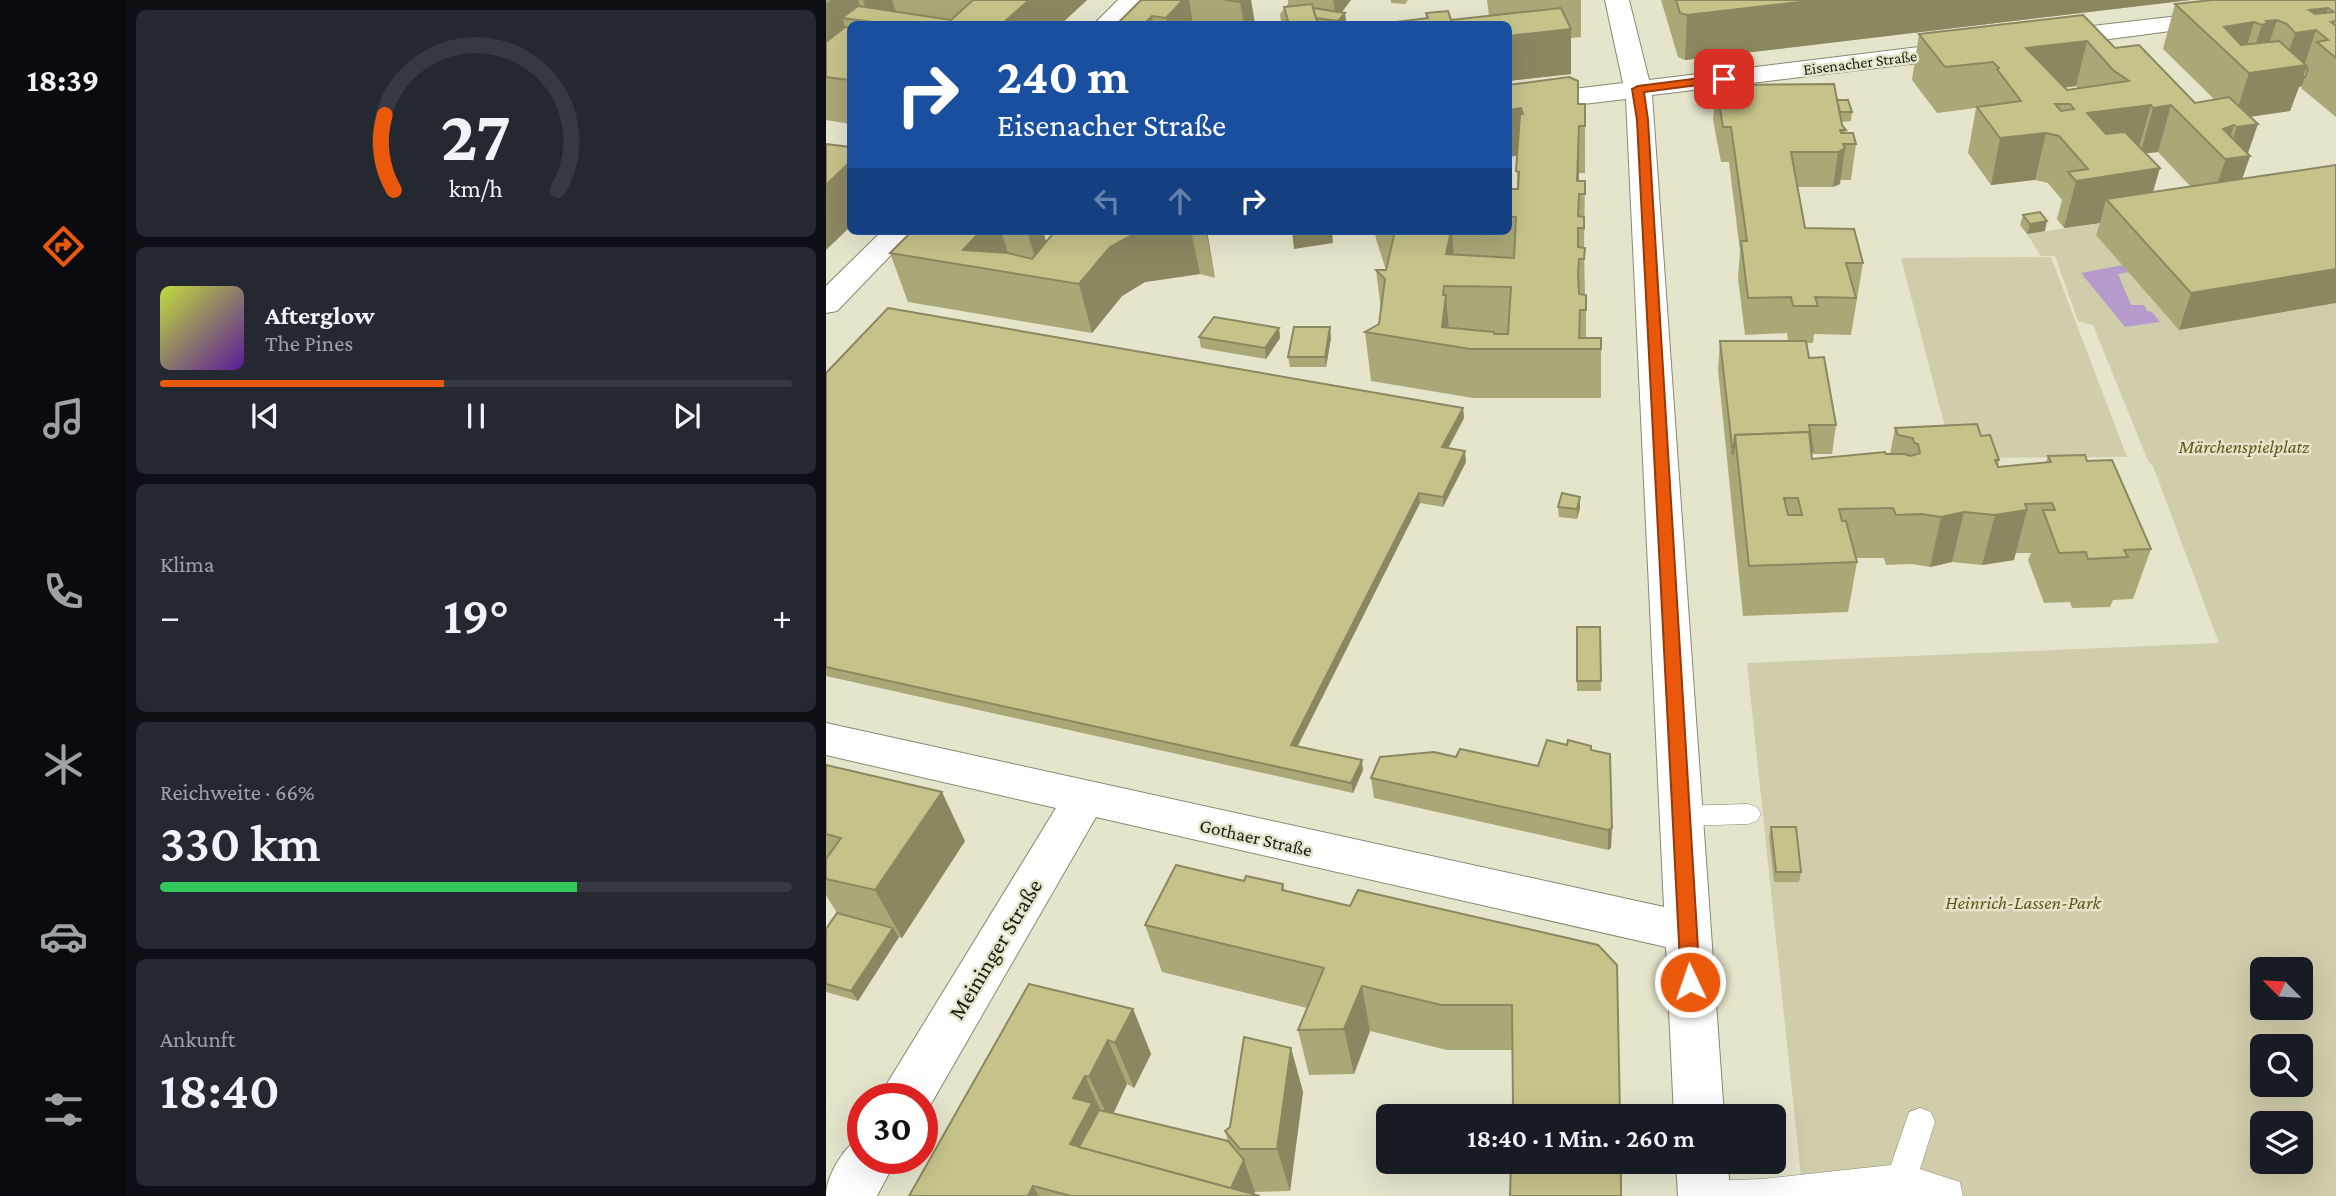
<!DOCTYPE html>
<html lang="de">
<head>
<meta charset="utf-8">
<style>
  :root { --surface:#171b24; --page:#242831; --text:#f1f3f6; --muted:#9ea1a6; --line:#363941; --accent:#ea580c }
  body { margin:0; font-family:"Crimson Pro",serif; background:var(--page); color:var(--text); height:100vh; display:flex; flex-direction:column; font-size:26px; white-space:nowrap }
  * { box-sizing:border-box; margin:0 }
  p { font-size:23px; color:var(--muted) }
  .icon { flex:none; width:38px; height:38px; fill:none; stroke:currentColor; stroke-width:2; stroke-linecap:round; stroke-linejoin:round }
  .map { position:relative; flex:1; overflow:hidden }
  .side { display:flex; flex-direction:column; gap:10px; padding:10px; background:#0d0f14; width:700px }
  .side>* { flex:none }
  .banner { position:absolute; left:21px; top:21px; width:665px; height:214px; border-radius:10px; box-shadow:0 7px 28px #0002; background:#1a4fa0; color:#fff; overflow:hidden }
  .needle { width:46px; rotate:294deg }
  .fabs { position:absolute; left:1424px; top:957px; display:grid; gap:14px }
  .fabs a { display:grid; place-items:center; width:63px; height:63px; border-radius:10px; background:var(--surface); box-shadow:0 7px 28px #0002; font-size:35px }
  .speed { position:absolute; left:21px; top:1083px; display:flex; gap:14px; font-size:35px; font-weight:700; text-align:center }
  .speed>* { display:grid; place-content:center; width:91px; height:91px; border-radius:50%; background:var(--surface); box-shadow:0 7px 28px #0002; line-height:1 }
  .speed .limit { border:10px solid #d22; background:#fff; color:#111 }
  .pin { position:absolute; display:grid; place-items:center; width:60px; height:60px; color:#fff; margin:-30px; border-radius:14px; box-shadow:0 4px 10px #0006 }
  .me { position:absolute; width:77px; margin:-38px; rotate:357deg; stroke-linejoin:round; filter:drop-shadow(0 0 5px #0008) }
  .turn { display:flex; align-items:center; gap:24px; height:147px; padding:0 35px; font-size:32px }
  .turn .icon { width:91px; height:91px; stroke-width:2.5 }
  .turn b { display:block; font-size:49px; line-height:60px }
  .lanes { display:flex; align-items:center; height:66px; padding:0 35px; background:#0003; justify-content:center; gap:35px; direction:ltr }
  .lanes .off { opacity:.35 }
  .big { font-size:52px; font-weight:600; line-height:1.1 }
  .side .widget { flex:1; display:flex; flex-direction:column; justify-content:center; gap:10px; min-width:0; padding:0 24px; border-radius:10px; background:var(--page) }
  .side .dial { align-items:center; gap:0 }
  .dial svg { height:182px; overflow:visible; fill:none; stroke:var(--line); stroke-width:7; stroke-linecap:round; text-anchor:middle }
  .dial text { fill:var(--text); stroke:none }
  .song { display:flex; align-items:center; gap:21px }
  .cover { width:84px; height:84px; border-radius:10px; background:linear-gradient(135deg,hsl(70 70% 55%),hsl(270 70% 35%)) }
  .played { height:7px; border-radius:4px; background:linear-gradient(90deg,var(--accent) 45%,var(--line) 45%) }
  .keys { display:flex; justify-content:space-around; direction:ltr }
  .heat { display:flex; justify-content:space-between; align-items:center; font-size:38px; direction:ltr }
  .charge { height:10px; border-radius:5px; background:linear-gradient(90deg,#34c759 66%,var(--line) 0) }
  .trip { position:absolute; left:550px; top:1104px; width:410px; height:70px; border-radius:10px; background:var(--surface); box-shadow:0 7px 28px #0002; font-weight:600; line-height:70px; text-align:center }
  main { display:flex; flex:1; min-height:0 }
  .dock { display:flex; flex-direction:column; width:126px; justify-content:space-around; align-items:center; background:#090b0e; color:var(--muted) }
  .dock .icon { width:49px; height:49px }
  .dock .selected { color:var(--accent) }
  .dock b { font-size:32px; color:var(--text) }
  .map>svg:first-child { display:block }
  .green { fill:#cfcdaa; fill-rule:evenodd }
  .water { fill:#b59bcc }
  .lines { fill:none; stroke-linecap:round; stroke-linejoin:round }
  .service-casing { stroke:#898872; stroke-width:1 }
  .minor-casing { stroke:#898872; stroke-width:2 }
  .service { fill:#fff; fill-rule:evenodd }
  .minor { fill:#fff; fill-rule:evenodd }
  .wall { fill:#aaa877; fill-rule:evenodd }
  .shaded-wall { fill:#8b8861 }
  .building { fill:#c6c38a; stroke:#8b8861; stroke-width:2; fill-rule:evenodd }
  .route { fill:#ea580c; stroke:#983908; stroke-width:2 }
  .labels { text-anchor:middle; stroke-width:5; stroke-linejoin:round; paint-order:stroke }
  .far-street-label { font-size:16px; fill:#1c1c13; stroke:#e5e5cc }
  .park-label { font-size:19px; font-style:italic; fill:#5e5918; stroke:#e5e5cc }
  .street-label { font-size:19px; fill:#1c1c13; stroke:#e5e5cc }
  .near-street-label { font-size:23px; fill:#1c1c13; stroke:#e5e5cc }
</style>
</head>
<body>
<main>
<nav class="dock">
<b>18:39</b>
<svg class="icon selected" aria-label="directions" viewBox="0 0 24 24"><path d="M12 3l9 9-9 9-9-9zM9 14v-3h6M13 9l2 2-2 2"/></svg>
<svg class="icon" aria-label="music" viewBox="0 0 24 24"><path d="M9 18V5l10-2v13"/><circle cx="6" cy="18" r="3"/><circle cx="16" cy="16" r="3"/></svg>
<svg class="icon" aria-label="phone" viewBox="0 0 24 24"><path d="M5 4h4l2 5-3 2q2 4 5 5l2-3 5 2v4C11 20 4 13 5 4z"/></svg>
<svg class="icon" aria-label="climate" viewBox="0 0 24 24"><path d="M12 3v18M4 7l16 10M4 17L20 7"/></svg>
<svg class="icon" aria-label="car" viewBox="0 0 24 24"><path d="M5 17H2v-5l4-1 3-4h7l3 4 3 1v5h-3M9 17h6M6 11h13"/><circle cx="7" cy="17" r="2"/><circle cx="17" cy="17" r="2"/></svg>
<svg class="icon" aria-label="filters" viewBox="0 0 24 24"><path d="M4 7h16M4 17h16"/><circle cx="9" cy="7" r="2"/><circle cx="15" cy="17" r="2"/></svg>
</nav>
<section class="side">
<div class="widget dial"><svg viewBox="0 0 100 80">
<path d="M14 69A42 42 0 1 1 86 69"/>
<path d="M14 69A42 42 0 0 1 10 36" stroke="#ea580c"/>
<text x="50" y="56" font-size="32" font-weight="700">27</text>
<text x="50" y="72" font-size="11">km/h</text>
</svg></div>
<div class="widget">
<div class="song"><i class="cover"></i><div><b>Afterglow</b><p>The Pines</p></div></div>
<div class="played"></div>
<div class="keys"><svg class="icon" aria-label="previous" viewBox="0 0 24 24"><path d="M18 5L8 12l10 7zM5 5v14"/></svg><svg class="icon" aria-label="pause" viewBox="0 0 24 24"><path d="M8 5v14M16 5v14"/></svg><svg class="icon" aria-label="next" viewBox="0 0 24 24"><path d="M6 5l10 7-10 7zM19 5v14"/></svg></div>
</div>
<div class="widget"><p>Klima</p>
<div class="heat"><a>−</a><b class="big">19°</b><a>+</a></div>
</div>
<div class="widget"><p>Reichweite · 66%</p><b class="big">330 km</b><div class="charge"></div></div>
<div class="widget"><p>Ankunft</p><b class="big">18:40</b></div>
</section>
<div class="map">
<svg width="1510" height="1196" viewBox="0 0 1510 1196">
  <rect width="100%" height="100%" fill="#e5e5cc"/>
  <g class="green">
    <path d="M1510,188v1008h-533l-56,-533 472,-20 -66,-177 -5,-5 -55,-136 -15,-4 -23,-65h-14l-14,-22zM1437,970h38v38h-38zM1437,1046h38v39h-38zM1437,1124h38v38h-38z"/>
    <path d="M1225,257l76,200 -174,1 -52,-200z"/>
  </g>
  <path class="water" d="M1297,265l6,7 -11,2 13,31h13l3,6 5,1 8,10 -35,5 -44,-54z"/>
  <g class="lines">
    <defs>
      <g id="service">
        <path d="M922,804l9,3 4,7 -4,7 -9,3 -67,2 -9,-3 -4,-7 4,-7 9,-3z"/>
        <path d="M1094,1108l11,4 4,10 -15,47 40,13 3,14h-274l4,-11 11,-4 58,-2 129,-14 18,-53z"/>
      </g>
      <g id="minor">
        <path d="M292,0h27l-25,24h-26z"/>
        <path d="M779,0h24l20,80 319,-39 9,3 4,5 -4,5 -9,3 -316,38 72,1021h-50l-8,-169 -570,-130 -172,299 -2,-17h-41l7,-17 168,-274 -230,-53v-32l838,184 -38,-808 -118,14v-16l115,-14z"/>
        <path d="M1396,11l9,2 3,5 -3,5 -182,24 -9,-3 -4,-5 4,-5 9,-3z"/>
        <path d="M56,231h32l-77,80 -11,2v-27z"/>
        <path d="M37,1136v22h34l-20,38h-51c0,-20 19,-52 37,-60z"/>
        <path d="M850,1162h52l2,34h-52z"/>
      </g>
    </defs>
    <use href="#service" class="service-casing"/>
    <use href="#minor" class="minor-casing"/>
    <use href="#service" class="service"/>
    <use href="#minor" class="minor"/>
  </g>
  <g class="wall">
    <path d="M0,0h261l-26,24h-211v100l-24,-4z"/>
    <path d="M315,0h110l4,24h-135l-1,-2z"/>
    <path d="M462,0h63l-10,12 4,1 1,9 -2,2h-78l15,-2 -1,-8 8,-10z"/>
    <path d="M565,0h35h-18l-3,4 -14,-1z"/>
    <path d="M661,0h94v37l-10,1v36l-63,7v-57h-128l46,-6v-5l22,-2 3,9 38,-4z"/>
    <path d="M835,0h529l-505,60 -7,-3z"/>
    <path d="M1510,0v117l-35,-29 1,-2 -3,1 -9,24 -40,6 -2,36 2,3 -8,23 -63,151 -83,-95 4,-12 -36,5 -7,-9 5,-19 -14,-17 -13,-3 -44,5 -23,-32 8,-45 -39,5 -25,-33 7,-46 164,-19 32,33 80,55 20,-3 -52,-51 12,-45zM1250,86l2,2 -11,2 -3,-2zM1332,152l32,34 -37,6 -7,-39z"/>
    <path d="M682,85l70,19h7v69h-6v8h6l-1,67 1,47h1v43l15,11v49h-128l-102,-17 -6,-49 14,-8 2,-14 -5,-40h10v-3h-1l-9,-28 -1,-8h133v-42h9v-33z"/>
    <path d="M890,85l121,15 15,12 -1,9 -10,1 5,8 -1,3 11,11 -5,36h-11v4l-7,3h-35l7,41 58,35 -12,72 -37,-1 -1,9h-6l2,15 27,67 -4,29h-20v5l78,-5 5,-26 86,8 18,24 -1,7 48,-5 2,-6 39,5 64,88 -18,50 -20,1 -3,7 -38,1 -2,-6 -26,1 -16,-43 3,-7h-16l-1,7 -32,5 -30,-3 -22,5 -18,-3 -26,1 -2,-7h-28l1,4 -9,50 -105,4 -25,-246 2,-29h68l-1,-8 -42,2 -7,-57 2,-27 -11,-89h-8l-8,-42z"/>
    <path d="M1197,215l22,16 -18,3 -7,-9z"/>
    <path d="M86,231h131l3,11 9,-11h152l8,47 -15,-4 -55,8 -23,14 -30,37 -184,-31 -18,-49z"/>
    <path d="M453,328l1,10 -14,21 -65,-11 -2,-11z"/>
    <path d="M505,338l-5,29h-36l-2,-10z"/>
    <path d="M0,373l637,35 1,10 -16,30 18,14 -23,45 -23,-4 -122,243 65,24 -10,23 -527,-117z"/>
    <path d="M754,497v11l-3,11 -18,-2 -1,-10z"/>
    <path d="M751,627h23l1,64h-24z"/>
    <path d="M765,750l19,4 1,94 -3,2 -234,-52 -3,-20 85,-21 82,9z"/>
    <path d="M0,765l139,76 -63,97 -3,-1 -41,64 -32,-9v-63l11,-16 -11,-18z"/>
    <path d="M945,827l30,45 -2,10h-25l-5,-45z"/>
    <path d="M418,881l39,3 2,7 65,15 248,39 -85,160v-55h-66l-77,-19 -16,43 -45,1 -11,-45 9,-22 -145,-36 -17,-47z"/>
    <path d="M307,1009l18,45 -17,34 -7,-4 -14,29 115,28 -3,-10 5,-4 61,-79 12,44 -13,99 -35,1 -2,2 7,2h-351z"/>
  </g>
  <g class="shaded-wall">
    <path d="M5,0h27l8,22 -24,-4 8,24 -24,16v-54z"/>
    <path d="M37,0h29l4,12 -26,10z"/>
    <path d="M203,0h58l-26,24h-59z"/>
    <path d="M357,0h6l4,24h-26l-1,-6z"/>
    <path d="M399,0h26l4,24h-11l-4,-22z"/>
    <path d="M507,0h18l-15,20z"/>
    <path d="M992,0h372l-505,60 2,-45z"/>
    <path d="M1502,8l-9,25 -3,-3 -12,36 2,-1 -4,12h3l-3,9 -3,1 -9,24 -56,8 15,-46 34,-5 12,-35 14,-23z"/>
    <path d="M519,13l1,9 -2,2h-6v-3z"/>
    <path d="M326,16l1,8h-9z"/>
    <path d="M1451,20l-15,45 -15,5 15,-45 4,-4z"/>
    <path d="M1428,22l-13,43 -17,-38z"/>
    <path d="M745,29v45l-63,7v-45z"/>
    <path d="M1261,41l-11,45 -60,7 10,-45z"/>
    <path d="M1325,105l-13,46 -59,8 8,-46z"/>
    <path d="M1345,105l-13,47 -18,2 13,-46z"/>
    <path d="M695,108l2,47 -15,2v-47z"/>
    <path d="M1432,124l-11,32h3l-16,47 -25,4 28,-80z"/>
    <path d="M1408,125l-10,33 -1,-29z"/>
    <path d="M753,126v47l-1,55 -1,-47z"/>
    <path d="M1220,133l-11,47 -44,5 9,-47z"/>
    <path d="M1019,148l-5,36 -7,3 5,-35z"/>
    <path d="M24,162v65l-24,23v-65z"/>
    <path d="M1334,168l-14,48 -40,-17 -6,24 -36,5 12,-47z"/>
    <path d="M1221,221l-2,10 -18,3 3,-10z"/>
    <path d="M155,231h20l10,32 -48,-13z"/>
    <path d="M201,231h16l7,23 -12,14z"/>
    <path d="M324,231h41l9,43 -55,8 -23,14 -30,37 -13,-49 31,-37 24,-13z"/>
    <path d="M380,231h1l8,47z"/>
    <path d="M466,231h40l1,12 -39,6z"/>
    <path d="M626,231l3,48 -9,-25z"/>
    <path d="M1510,269v34l-157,27 12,-37z"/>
    <path d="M618,286l1,18 1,-9 4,49 -8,-17z"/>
    <path d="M504,327l1,11 -5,29 -1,-10z"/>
    <path d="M453,328l1,10 -14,21 -1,-11z"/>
    <path d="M637,408l1,10 -21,40 -1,-11z"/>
    <path d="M639,451l1,11 -23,45v-10z"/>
    <path d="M593,493l1,10 -127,252 -2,-10z"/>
    <path d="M754,497v11l-3,11v-10z"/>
    <path d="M1201,510l-13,50 -32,5 13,-50z"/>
    <path d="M1138,512l-12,50 -22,5 11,-50z"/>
    <path d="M536,760l1,10 -10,23 -2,-10z"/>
    <path d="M116,792l23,49 -63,97 -27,-48z"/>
    <path d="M786,828l-1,20 -3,2v-20z"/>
    <path d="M67,928l6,9 -41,64 -7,-10z"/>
    <path d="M536,986l8,45 -16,43 -10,-45z"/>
    <path d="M307,1009l18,45 -17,34 -19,-45z"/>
    <path d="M282,1040l19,44 -17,37 -21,-44z"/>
    <path d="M465,1048l12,44 -13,99 -13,-42z"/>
    <path d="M259,1076l20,44 -1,43 -34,-19 3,-46z"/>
    <path d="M418,1160l11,32 -2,4h-25z"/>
    <path d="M207,1186l6,10h-11z"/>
  </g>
  <g class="building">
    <path d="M147,0h56l-27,24h-114l-46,-6 16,-12 93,14z"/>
    <path d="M315,0h42l-17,18 -14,-2 -8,8 -25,-2z"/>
    <path d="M399,0h17l-2,2z"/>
    <path d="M850,0h142l-131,15 -7,-2z"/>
    <path d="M1386,0h124v21l-5,1 5,4v32l-19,-16 11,-2 -12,-10 -21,3 -8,-9 -10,-4 -11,1 2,2 -6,2 -8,-3 -30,5 17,18 38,-4 27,24 -57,8 -74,-69zM1502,8l6,4 -19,2 -6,-4z"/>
    <path d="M486,4l6,20h-52l22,-3 -4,-14z"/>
    <path d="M487,8l32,5 -7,8 -22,-3z"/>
    <path d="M735,8l10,21 -63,7v-12h-128l48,-6 -2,-5 22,-2 3,9z"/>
    <path d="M1257,15l32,33 24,-3 56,58 34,-6 29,27 -21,3 -3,-2 -11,4 27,27 -25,3 -54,-54 -18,3 -2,-3 -64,8 19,21 19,-2 35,36 -84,13 -8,-9 20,-3 -29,-33 -13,-3 -46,5 -23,-31 44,-6 -24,-32 2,-1 -6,-6 -48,5 -26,-33zM1261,41l26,29 16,11 -62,9 -41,-42zM1229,104h15l4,5 -13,2z"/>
    <path d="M19,27l5,1v52l-24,-3v-35z"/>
    <path d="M1480,67l2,2 -3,8h-3z"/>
    <path d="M743,77l9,4v23h7v22h-6l-2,55h8v13h-6l-1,22 6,1v11h-6v19l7,1 -1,11h-5l-1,14 1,21 7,1v15h-6l-1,28h22v11h-131l-105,-17 14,-8 6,-45 -9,-9h10l9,-39h56l-5,23 68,4 2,-41h-8v-28h10l1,-17 -3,-1 4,-57h3l-2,-6 -13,2v-25zM618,286l67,1 -3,47h-14v-2l-52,-5 4,-32h-3z"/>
    <path d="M1008,84l8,41 4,5h-6l1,3h12l3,11h-13l2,4 -7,4h-47l14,76 49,1 9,34h-17l10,35 -41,-1 3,9h-25l-2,-9 -43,1 -7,-57h6l-16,-114h-8l-7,-42z"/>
    <path d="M1011,100h11l4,12h-12z"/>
    <path d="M0,144l24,3v15l-24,23z"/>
    <path d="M1510,165v104l-145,24 -85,-94z"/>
    <path d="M1214,212l7,9 -17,3 -7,-9z"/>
    <path d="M86,231h69l-18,19 45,3 24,6 23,-28h98l-19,3 -24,13 -31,37 -189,-31z"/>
    <path d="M62,308l575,100 -21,39 23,4 -22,46 -24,-4 -128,252 71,15 -11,23 -525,-116v-294z"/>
    <path d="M388,317l65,11 -14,20 -66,-11z"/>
    <path d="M468,327h36l-5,30h-37z"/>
    <path d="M894,341h86l3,17 15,-1 12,68h-27l4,26h-2l-2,-19 -74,3 -2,20z"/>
    <path d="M1151,424l4,12 9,-1 9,25h-4l3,7 53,-5 -3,-6 37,-1 2,6 25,-1 39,89 -27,1 4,7 -40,2 -2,-7 -27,1 -16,-43h12l-3,-7 -27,1 2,6 -32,5 -31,-3 -23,5 -19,-3 -26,1 -3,-7 -54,1 3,12h4l11,41 -108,4 -14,-131 74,-3 3,27 73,-7 1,2h18l7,2 9,-3 -2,-9 -4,-1 -1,-5 -15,-3 -3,-7zM958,498h14l4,17h-14z"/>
    <path d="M736,493l18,4 -3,12 -19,-2z"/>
    <path d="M751,627h23l1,54h-24z"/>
    <path d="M721,740l20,5 1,-5 23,6v4l19,4 2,74 -4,2 -237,-52 9,-21 54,-5 22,5 4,-8 78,17z"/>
    <path d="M0,765l116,27 -67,98 -49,-11v-20l15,-21 -15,-4z"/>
    <path d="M945,827h25l5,45h-25z"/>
    <path d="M350,865l68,16 2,-5 37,8 -1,6 68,16 8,-16 240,55 19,20 3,151h-112v-10l5,-1 -1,-100h-71l-79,-19 -18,43 -46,1 26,-62 -179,-43z"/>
    <path d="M11,913l56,15 -42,63 -25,-7v-55z"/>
    <path d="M203,984l104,25 -18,34 -7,-3 -19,37 -4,-1 -12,22 19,5 -22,41 190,52h-189l-38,-10 -5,10h-119z"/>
    <path d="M418,1037l47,11 -14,101h-37l-15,-18 5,-4z"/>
    <path d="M273,1110l129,31 16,19 -13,28 -152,-41z"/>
    <path d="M685,1162h110v34h-111z"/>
  </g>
  <path class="route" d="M898,75l4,1v5l-84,11 4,28 52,862 -3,6 -7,3 -7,-3 -2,-6 -44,-862 -5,-31 6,-3z"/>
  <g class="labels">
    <g class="far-street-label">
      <text transform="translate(1034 62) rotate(-7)" y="6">Eisenacher Straße</text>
    </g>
    <g class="park-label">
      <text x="1418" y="453">Märchenspielplatz</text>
      <text x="1197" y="909">Heinrich-Lassen-Park</text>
    </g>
    <g class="street-label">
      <text transform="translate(430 837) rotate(13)" y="7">Gothaer Straße</text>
    </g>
    <g class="near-street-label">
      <text transform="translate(169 949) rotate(-59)" y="8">Meininger Straße</text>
    </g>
  </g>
</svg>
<div class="fabs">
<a><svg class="needle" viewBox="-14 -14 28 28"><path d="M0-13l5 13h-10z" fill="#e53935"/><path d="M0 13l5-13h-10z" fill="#9ea1a6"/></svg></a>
<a><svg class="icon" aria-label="search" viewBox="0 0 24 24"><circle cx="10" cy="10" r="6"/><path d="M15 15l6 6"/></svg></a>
<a><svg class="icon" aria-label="layers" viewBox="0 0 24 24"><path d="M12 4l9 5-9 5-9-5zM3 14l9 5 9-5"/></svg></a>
</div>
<div class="speed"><div class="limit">30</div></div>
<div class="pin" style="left:898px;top:79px;background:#d93025"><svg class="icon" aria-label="arrive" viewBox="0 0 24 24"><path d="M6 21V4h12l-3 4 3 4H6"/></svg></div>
<svg class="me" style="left:864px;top:982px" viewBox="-20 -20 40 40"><circle r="17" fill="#ea580c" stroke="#fff" stroke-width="3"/><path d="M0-11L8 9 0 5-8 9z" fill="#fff"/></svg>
<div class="trip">18:40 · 1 Min. · 260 m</div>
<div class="banner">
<div class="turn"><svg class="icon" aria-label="right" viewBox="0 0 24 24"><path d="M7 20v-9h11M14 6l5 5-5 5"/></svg><div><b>240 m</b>Eisenacher Straße</div></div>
<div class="lanes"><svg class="icon off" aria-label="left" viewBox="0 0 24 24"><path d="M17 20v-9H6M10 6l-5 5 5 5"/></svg><svg class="icon off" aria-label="ahead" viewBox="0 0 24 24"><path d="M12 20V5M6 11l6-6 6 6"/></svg><svg class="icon" aria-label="right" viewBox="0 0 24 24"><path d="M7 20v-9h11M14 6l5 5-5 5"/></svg></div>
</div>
</div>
</main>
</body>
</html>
